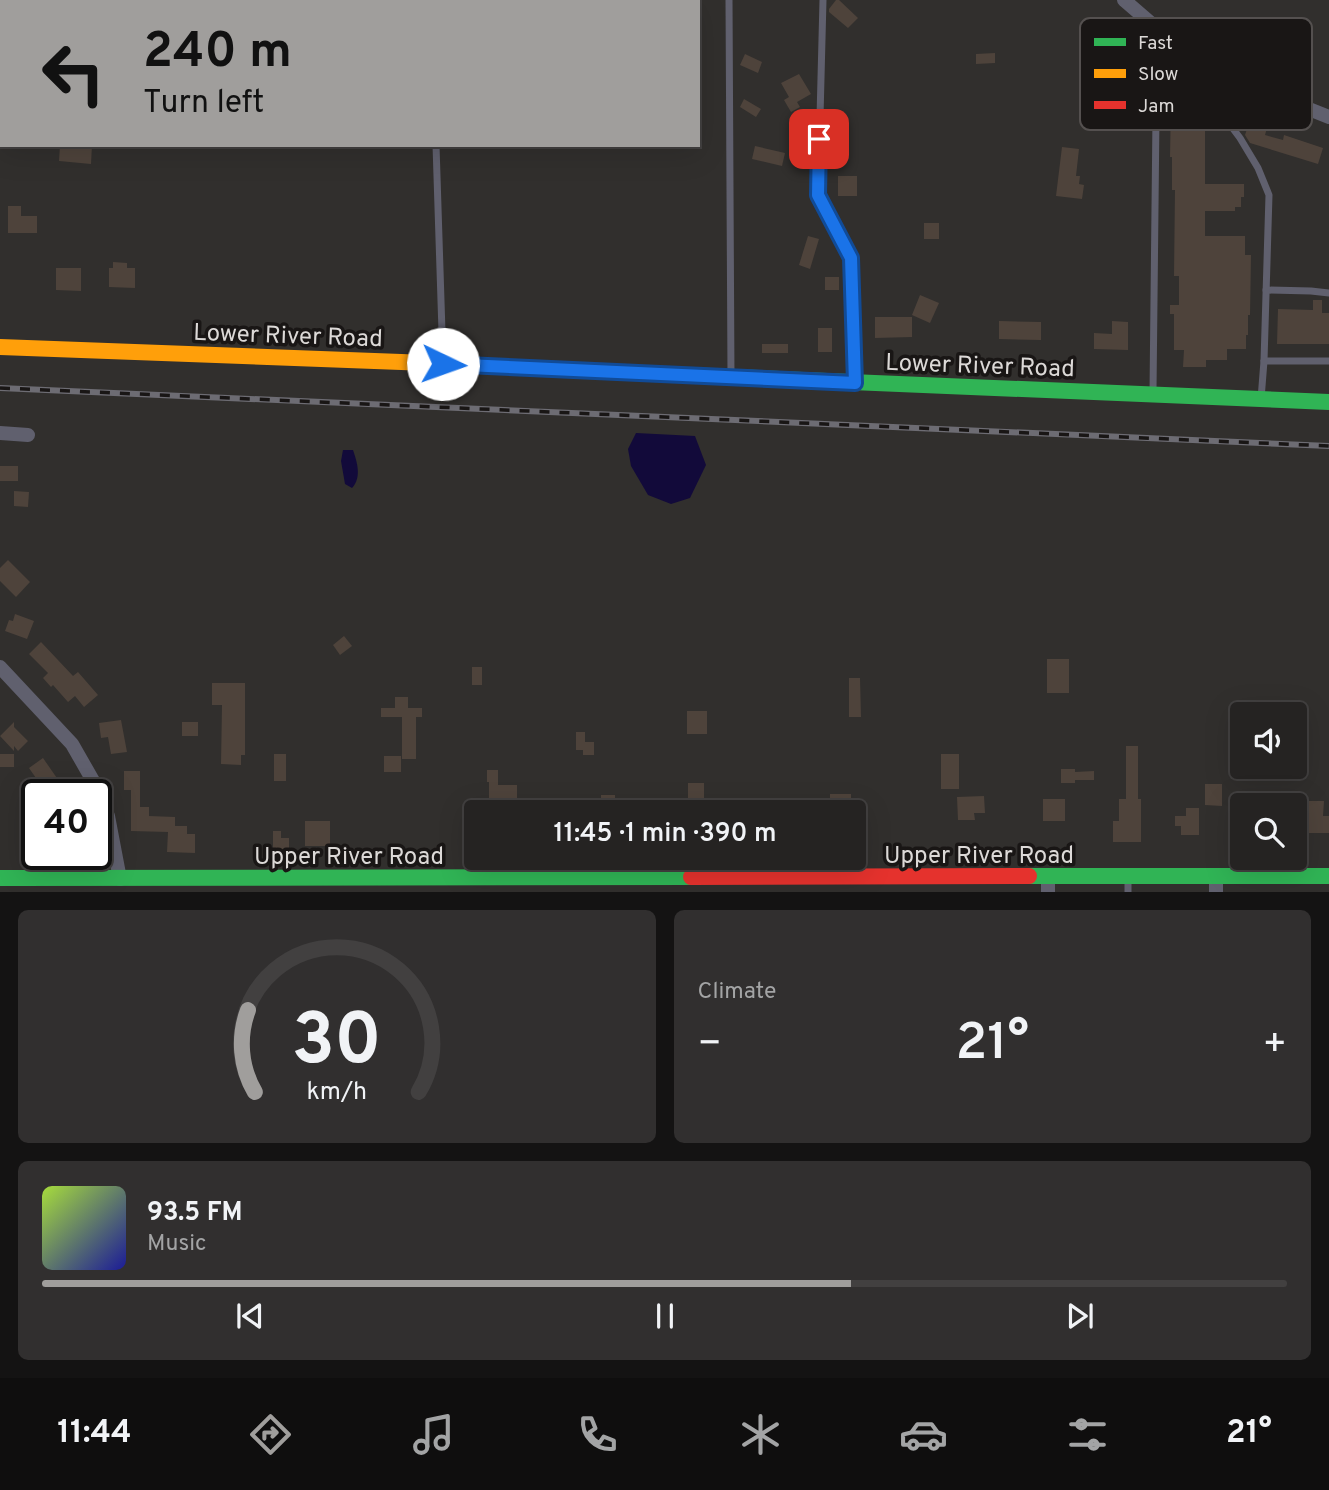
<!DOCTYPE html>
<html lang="en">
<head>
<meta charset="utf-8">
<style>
  :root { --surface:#252322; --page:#312f2f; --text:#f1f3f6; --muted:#a3a4a5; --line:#424040; --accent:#a09e9c }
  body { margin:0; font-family:Overpass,sans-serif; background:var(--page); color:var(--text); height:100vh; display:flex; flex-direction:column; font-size:26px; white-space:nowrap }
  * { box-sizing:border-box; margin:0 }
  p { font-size:23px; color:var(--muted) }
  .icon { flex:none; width:38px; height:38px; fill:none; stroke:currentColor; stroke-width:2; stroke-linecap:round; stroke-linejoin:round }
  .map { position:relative; height:892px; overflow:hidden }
  .side { display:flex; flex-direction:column; gap:18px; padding:18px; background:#141313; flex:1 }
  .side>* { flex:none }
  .guide { position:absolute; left:0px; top:0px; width:700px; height:147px; box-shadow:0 7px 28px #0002,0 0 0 2px var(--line); background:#a09e9c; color:#111; overflow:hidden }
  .buttons { position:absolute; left:1230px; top:702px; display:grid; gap:14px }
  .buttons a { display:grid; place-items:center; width:77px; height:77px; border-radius:7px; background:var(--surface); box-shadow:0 7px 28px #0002,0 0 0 2px var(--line); font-size:35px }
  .speed { position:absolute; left:21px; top:779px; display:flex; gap:14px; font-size:35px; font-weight:700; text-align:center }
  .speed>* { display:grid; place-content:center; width:91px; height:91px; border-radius:50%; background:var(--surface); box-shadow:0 7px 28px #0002,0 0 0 2px var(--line); line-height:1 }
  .speed .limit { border:4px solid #111; border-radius:10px; background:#fff; color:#111 }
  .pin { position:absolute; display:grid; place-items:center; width:60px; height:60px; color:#fff; margin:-30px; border-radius:14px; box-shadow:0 4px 10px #0006 }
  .me { position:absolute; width:77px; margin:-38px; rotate:93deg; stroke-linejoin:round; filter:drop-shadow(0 0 5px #0008) }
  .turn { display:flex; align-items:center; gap:24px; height:147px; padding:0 28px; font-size:32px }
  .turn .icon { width:91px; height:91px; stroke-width:2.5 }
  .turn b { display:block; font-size:49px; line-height:60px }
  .big { font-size:52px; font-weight:600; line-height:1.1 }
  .side .widget { flex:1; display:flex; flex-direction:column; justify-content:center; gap:10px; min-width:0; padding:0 24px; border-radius:10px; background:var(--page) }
  .side .dial { align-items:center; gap:0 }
  .dial svg { height:182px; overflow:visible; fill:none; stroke:var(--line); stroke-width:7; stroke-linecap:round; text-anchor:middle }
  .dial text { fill:var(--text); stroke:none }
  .song { display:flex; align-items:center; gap:21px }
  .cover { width:84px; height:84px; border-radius:10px; background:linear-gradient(135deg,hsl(80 70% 55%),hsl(240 70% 35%)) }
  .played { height:7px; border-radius:4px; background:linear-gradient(90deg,var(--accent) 65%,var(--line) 65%) }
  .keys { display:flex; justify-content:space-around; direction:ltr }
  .heat { display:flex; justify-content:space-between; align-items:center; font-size:38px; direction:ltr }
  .side .tiles { flex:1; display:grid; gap:18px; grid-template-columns:1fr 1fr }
  .widget:last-child { grid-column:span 2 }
  .trip { position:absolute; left:464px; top:800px; width:402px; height:70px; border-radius:7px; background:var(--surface); box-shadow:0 7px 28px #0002,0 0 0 2px var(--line); font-weight:600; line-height:70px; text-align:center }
  .menu { display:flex; height:112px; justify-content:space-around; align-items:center; background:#0f0e0e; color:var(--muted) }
  .menu .icon { width:49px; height:49px }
  .menu .active { color:var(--accent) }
  .menu b { font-size:32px; color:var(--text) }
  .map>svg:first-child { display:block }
  .water { fill:#120a3a }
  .building { fill:#4e433b }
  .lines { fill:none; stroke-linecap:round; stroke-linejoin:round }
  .lane { stroke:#60606e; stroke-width:7 }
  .street { stroke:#60606e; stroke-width:14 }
  .fast { stroke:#30b455; stroke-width:16 }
  .slow { stroke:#ff9f0a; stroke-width:16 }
  .jam { stroke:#e5322d; stroke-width:16 }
  .rail-casing { stroke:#6d6c73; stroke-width:6 }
  .rail { stroke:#191615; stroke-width:3.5; stroke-dasharray:10; stroke-linecap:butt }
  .route-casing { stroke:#114b97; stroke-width:18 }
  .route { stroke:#1a73e8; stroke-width:12 }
  .labels { text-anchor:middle; stroke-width:7; stroke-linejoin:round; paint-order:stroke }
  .street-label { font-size:24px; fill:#dcd9d7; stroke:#191615 }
  .key { fill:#191615; stroke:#54504f; stroke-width:2 }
  .key-label { font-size:19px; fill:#dcd9d7 }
</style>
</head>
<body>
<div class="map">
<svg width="1329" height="892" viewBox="0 0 1329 892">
  <rect width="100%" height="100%" fill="#312f2d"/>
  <g class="water">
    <path d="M636,433l59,3 11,29 -16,33 -19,6 -23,-9 -17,-29 -3,-17z"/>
    <path d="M343,450h10c4,12 9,27 -1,38l-7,-4 -4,-23z"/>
  </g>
  <g class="building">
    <path d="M836,0h3l19,18 -10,10 -19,-16v-3z"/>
    <path d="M995,53v10l-19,1v-10z"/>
    <path d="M745,54l17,8 -4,11 -18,-8z"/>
    <path d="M799,74l12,20 -14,8 3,5 -9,5 -7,-12 5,-3 -8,-14z"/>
    <path d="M744,99l17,10 -5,8 -16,-10z"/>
    <path d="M1171,102l33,4 -2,23 3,-1v56h39v13h-3v10h-6v4h-30v25h40v19h6l-1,60h-2v20h-2v14h-19v11h-21v7h-23l1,-17h-10v-36h-4v-9h9v-29h-5l1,-86h-3v-33h-2z"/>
    <path d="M1255,105l17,5 -7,25 18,5 1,-5 39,13 -5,16 -68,-21 -5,-8z"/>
    <path d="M60,145h32l-1,19 -32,-3z"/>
    <path d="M755,146l30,7 -3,13 -30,-7z"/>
    <path d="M1062,147l17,2 -3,27h4l-1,8 5,1 -2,14 -26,-3z"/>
    <rect x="838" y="176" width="19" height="20"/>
    <path d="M8,206h13v10h16v17h-29z"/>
    <rect x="924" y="223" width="15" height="16"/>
    <path d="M808,236l11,3 -9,30 -11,-4z"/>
    <path d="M113,262l14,1v5h8v20l-26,-1v-19h4z"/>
    <path d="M56,268h25v23l-25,-1z"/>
    <rect x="825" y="277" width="14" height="13"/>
    <path d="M920,295l19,8 -9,20 -18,-8z"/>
    <path d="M1313,300h9v13h7v31h-52l1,-35 35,1z"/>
    <path d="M875,317h37v20l-37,1z"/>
    <path d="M999,321l42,1v18l-42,-1z"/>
    <path d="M1112,321l16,1v28l-34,-1v-16l18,1z"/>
    <rect x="818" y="328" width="14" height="24"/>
    <rect x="762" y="344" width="26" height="9"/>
    <rect x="0" y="466" width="18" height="15"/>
    <path d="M14,491l15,1 -1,15 -14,-1z"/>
    <path d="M8,560l22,22 -14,15 -16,-16v-13z"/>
    <path d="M15,614l19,7 -7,18 -22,-8 4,-11 4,1z"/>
    <path d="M344,636l8,10 -12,9 -7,-10z"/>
    <path d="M41,642l32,34 5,-4 20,23 -14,12 -9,-11 -7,6 -15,-17 -2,2 -8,-9 5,-5 -19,-19z"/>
    <rect x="1047" y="659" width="22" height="34"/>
    <rect x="472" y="667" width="10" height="18"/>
    <path d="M849,678h11l1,39h-12z"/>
    <path d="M212,683h33v72h-4v10l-20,-1 1,-59h-10z"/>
    <path d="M395,697h13v11h14v9h-6v42h-14v-42h-21v-9h14z"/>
    <rect x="687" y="711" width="20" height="23"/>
    <path d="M121,720l6,32 -16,2 -3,-17 -7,1 -2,-15z"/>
    <path d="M14,722v5l14,14 -10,10 -4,-5v5l-14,-15z"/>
    <rect x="182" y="722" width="16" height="14"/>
    <path d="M576,732h9v10h9v13h-11v-5h-7z"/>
    <path d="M1126,746h12v53h3v43h-28v-21h6v-22h7z"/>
    <rect x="0" y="754" width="14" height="13"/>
    <rect x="274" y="754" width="12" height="27"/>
    <rect x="941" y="754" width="18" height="35"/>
    <rect x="384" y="756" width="17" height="16"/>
    <path d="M43,758l25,36h-21l-18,-26z"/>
    <path d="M1061,769h14v3l19,-1v9h-19v3h-14z"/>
    <path d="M487,770h11v15h19v15h-28v-18h-2z"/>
    <path d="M124,771h16v36h9v9l26,1v9h12v8h8v19l-28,-1 1,-20 -37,-1v-41h-7z"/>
    <rect x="688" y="783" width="16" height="27"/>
    <path d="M1205,784h17v22l-17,-1z"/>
    <rect x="830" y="794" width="21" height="18"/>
    <rect x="601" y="795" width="14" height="17"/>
    <path d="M984,796l1,17h-11l1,7h-17l-1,-23z"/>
    <rect x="1043" y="799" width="22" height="22"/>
    <path d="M1306,801h18l-1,15h6v17h-23z"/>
    <path d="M1186,808h13v27h-18v-9h-6v-10h11z"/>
    <rect x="305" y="821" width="25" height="25"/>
    <path d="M273,831h8v7h8v14h-16z"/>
  </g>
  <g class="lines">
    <g class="lane">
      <path d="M432,0v2"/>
      <path d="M729,0l2,377"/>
      <path d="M823,0l-5,195 33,63 4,125"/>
      <path d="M436,145l7,218"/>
      <path d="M1266,290l45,1 18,2"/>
      <path d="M1264,361h65"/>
      <path d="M1153,392l3,-276 5,-21 12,-7 20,4 23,14 24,32 18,30 11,27 -5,166 -3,38"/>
      <path d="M1128,878v14"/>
    </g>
    <g class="street">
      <path d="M1124,0l36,31 36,28 55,27 78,31"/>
      <path d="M0,433l28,2"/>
      <path d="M0,667l72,77 24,42 12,30 12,63"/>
      <path d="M1048,877v15"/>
      <path d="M1216,877v15"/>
    </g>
    <g class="fast">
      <path d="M591,371l738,31"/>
      <path d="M1029,876h300"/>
      <path d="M0,878l691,-1"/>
    </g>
    <path class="slow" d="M0,347l428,16"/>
    <g class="jam">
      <path d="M428,363l163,8"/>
      <path d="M691,877l338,-1"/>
    </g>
    <defs>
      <path id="rail" d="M0,388l1329,58"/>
    </defs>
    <use href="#rail" class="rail-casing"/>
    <use href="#rail" class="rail"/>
  </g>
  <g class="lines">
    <defs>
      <path id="route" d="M443,364l412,19 -4,-125 -33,-63 1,-56"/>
    </defs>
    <use href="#route" class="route-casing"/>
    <use href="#route" class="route"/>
  </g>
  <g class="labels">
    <g class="street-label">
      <text transform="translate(288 335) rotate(2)" y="8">Lower River Road</text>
      <text transform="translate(980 365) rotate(2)" y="8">Lower River Road</text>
      <text x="979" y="863">Upper River Road</text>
      <text x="349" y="864">Upper River Road</text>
    </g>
  </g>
  <rect x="1080" y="18" width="232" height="112" rx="10" class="key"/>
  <rect x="1094" y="38" width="32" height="8" fill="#30b455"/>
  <rect x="1094" y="69" width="32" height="9" fill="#ff9f0a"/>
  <rect x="1094" y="101" width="32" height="8" fill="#e5322d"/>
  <g class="key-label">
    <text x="1138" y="49">Fast</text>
    <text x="1138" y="80">Slow</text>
    <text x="1138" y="112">Jam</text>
  </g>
</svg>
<div class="buttons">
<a><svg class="icon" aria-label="sound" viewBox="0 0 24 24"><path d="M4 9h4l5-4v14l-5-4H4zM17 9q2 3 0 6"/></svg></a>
<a><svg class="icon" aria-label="search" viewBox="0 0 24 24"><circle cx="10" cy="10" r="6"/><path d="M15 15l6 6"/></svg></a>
</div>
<div class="speed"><div class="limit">40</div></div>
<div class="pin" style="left:819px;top:139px;background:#d93025"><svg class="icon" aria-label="arrive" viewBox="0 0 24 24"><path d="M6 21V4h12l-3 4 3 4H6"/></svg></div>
<svg class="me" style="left:443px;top:364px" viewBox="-20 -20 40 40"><circle r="19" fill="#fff"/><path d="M0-13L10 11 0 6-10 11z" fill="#1a73e8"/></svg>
<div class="trip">11:45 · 1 min · 390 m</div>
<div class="guide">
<div class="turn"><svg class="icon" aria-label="left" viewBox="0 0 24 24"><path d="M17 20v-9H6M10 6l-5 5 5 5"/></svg><div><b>240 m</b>Turn left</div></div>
</div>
</div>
<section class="side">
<div class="tiles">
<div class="widget dial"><svg viewBox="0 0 100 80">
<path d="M14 69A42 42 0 1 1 86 69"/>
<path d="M14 69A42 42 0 0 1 11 33" stroke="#a09e9c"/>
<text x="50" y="56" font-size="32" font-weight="700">30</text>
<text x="50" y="72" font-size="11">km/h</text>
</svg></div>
<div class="widget"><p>Climate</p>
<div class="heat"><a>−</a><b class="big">21°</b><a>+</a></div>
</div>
<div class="widget">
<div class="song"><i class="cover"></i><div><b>93.5 FM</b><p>Music</p></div></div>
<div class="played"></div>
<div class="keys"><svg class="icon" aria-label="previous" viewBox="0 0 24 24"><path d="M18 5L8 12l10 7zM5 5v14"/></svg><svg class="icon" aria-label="pause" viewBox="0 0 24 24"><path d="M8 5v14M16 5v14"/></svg><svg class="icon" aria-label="next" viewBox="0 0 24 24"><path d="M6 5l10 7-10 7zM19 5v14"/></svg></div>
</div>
</div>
</section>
<nav class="menu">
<b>11:44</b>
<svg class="icon active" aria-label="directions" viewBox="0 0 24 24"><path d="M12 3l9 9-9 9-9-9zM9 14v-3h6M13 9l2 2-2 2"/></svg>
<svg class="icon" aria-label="music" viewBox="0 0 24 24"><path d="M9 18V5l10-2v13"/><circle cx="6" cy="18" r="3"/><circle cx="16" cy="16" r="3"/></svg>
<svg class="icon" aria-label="phone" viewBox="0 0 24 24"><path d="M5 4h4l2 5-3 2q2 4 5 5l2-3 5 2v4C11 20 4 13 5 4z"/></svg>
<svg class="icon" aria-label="climate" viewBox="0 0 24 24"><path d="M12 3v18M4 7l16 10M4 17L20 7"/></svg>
<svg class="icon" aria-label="car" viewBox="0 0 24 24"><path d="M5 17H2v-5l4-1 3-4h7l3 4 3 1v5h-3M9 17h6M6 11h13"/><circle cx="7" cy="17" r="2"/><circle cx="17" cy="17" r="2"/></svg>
<svg class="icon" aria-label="filters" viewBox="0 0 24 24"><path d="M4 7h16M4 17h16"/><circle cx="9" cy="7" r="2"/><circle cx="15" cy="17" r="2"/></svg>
<b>21°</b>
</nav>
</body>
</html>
